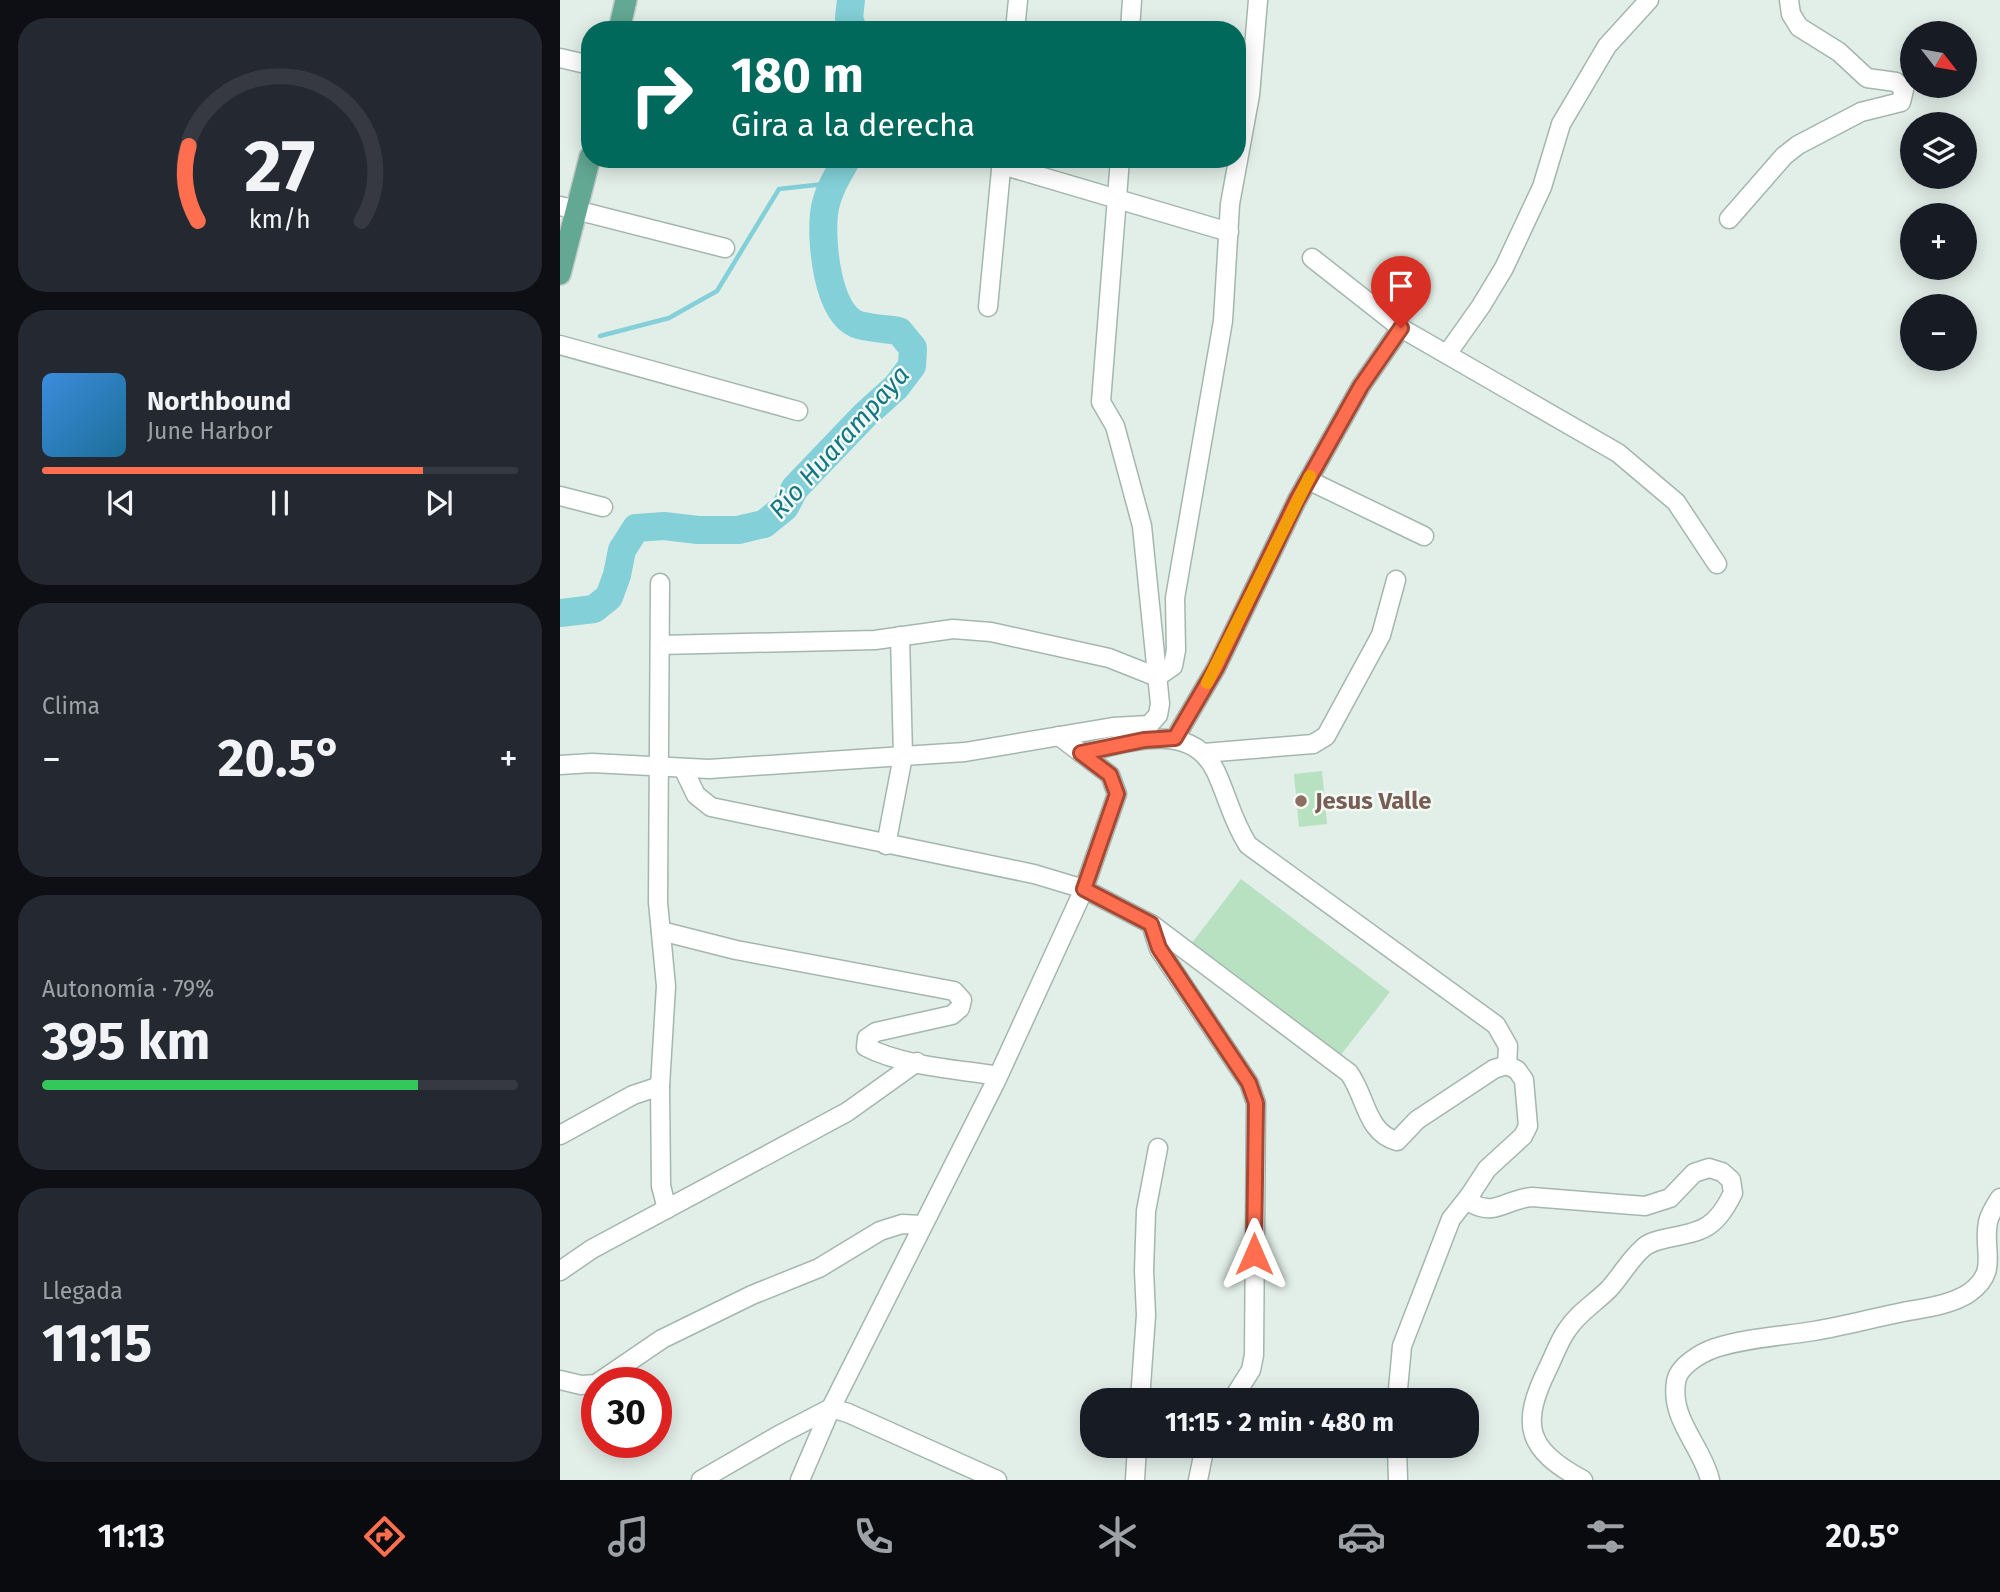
<!DOCTYPE html>
<html lang="es">
<head>
<meta charset="utf-8">
<style>
  :root { --surface:#171b24; --page:#242831; --text:#f1f3f6; --muted:#9ea1a6; --line:#363941; --accent:#ff6f4f }
  body { margin:0; font-family:"Fira Sans",sans-serif; background:var(--page); color:var(--text); height:100vh; display:flex; flex-direction:column; font-size:26px; white-space:nowrap }
  * { box-sizing:border-box; margin:0 }
  p { font-size:23px; color:var(--muted) }
  .icon { flex:none; width:38px; height:38px; fill:none; stroke:currentColor; stroke-width:2; stroke-linecap:round; stroke-linejoin:round }
  .map { position:relative; flex:1; overflow:hidden }
  .sheet { display:flex; flex-direction:column; gap:18px; padding:18px; background:#0d0f14; width:560px }
  .sheet>* { flex:none }
  .hud { position:absolute; left:21px; top:21px; width:665px; height:147px; border-radius:28px; box-shadow:0 4px 18px #0003; background:#00695c; color:#fff; overflow:hidden }
  .needle { width:46px; rotate:121deg }
  .controls { position:absolute; left:1340px; top:21px; display:grid; gap:14px }
  .controls a { display:grid; place-items:center; width:77px; height:77px; border-radius:50%; background:var(--surface); box-shadow:0 4px 18px #0003; font-size:35px }
  .speed { position:absolute; left:21px; top:1367px; display:flex; gap:14px; font-size:35px; font-weight:700; text-align:center }
  .speed>* { display:grid; place-content:center; width:91px; height:91px; border-radius:50%; background:var(--surface); box-shadow:0 4px 18px #0003; line-height:1 }
  .speed .limit { border:10px solid #d22; background:#fff; color:#111 }
  .pin { position:absolute; display:grid; place-items:center; width:60px; height:60px; color:#fff; margin:-72px -30px; border-radius:50% 50% 50% 0; rotate:-45deg; box-shadow:0 0 7px #0007 }
  .pin .icon { rotate:45deg }
  .me { position:absolute; width:77px; margin:-38px; rotate:0deg; stroke-linejoin:round; filter:drop-shadow(0 0 5px #0008) }
  .turn { display:flex; align-items:center; gap:24px; height:147px; padding:0 35px; font-size:32px }
  .turn .icon { width:91px; height:91px; stroke-width:2.5 }
  .turn b { display:block; font-size:49px; line-height:60px }
  .big { font-size:52px; font-weight:700; line-height:1.1 }
  .sheet .card { flex:1; display:flex; flex-direction:column; justify-content:center; gap:10px; min-width:0; padding:0 24px; border-radius:28px; background:var(--page) }
  .sheet .dial { align-items:center; gap:0 }
  .dial svg { height:182px; overflow:visible; fill:none; stroke:var(--line); stroke-width:7; stroke-linecap:round; text-anchor:middle }
  .dial text { fill:var(--text); stroke:none }
  .song { display:flex; align-items:center; gap:21px }
  .cover { width:84px; height:84px; border-radius:10px; background:linear-gradient(135deg,hsl(210 70% 55%),hsl(200 70% 35%)) }
  .played { height:7px; border-radius:4px; background:linear-gradient(90deg,var(--accent) 80%,var(--line) 80%) }
  .keys { display:flex; justify-content:space-around; direction:ltr }
  .heat { display:flex; justify-content:space-between; align-items:center; font-size:38px; direction:ltr }
  .charge { height:10px; border-radius:5px; background:linear-gradient(90deg,#34c759 79%,var(--line) 0) }
  .trip { position:absolute; left:520px; top:1388px; width:399px; height:70px; border-radius:28px; background:var(--surface); box-shadow:0 4px 18px #0003; font-weight:700; line-height:70px; text-align:center }
  .menu { display:flex; height:112px; justify-content:space-around; align-items:center; background:#090b0e; color:var(--muted) }
  .menu .icon { width:49px; height:49px }
  .menu .current { color:var(--accent) }
  .menu b { font-size:32px; color:var(--text) }
  main { display:flex; flex:1; min-height:0 }
  .map>svg:first-child { display:block }
  .green { fill:#b8e1c1 }
  .lines { fill:none; stroke-linecap:round; stroke-linejoin:round }
  .stream { stroke:#84d0d8; stroke-width:4.5 }
  .river { stroke:#84d0d8; stroke-width:28 }
  .street-casing { stroke:#a4b7af; stroke-width:21 }
  .primary-casing { stroke:#c1cac7; stroke-width:24 }
  .street { stroke:#fff; stroke-width:18 }
  .primary { stroke:#62a892; stroke-width:21 }
  .route-casing { stroke:#a64833; stroke-width:18 }
  .route { stroke:#ff6f4f; stroke-width:12 }
  .slow { stroke:#f59e0b; stroke-width:12 }
  .education-dot { fill:#8d6e63; stroke:#f3faf6; stroke-width:2.5 }
  .labels { text-anchor:middle; stroke-width:5; stroke-linejoin:round; paint-order:stroke }
  .education-label { font-size:24px; font-weight:bold; fill:#785e54; stroke:#f3faf6; text-anchor:start }
  .water-label { font-size:26px; font-style:italic; fill:#137783; stroke:#f3faf6 }
</style>
</head>
<body>
<main>
<section class="sheet">
<div class="card dial"><svg viewBox="0 0 100 80">
<path d="M14 69A42 42 0 1 1 86 69"/>
<path d="M14 69A42 42 0 0 1 10 36" stroke="#ff6f4f"/>
<text x="50" y="56" font-size="32" font-weight="700">27</text>
<text x="50" y="72" font-size="11">km/h</text>
</svg></div>
<div class="card">
<div class="song"><i class="cover"></i><div><b>Northbound</b><p>June Harbor</p></div></div>
<div class="played"></div>
<div class="keys"><svg class="icon" aria-label="previous" viewBox="0 0 24 24"><path d="M18 5L8 12l10 7zM5 5v14"/></svg><svg class="icon" aria-label="pause" viewBox="0 0 24 24"><path d="M8 5v14M16 5v14"/></svg><svg class="icon" aria-label="next" viewBox="0 0 24 24"><path d="M6 5l10 7-10 7zM19 5v14"/></svg></div>
</div>
<div class="card"><p>Clima</p>
<div class="heat"><a>−</a><b class="big">20.5°</b><a>+</a></div>
</div>
<div class="card"><p>Autonomía · 79%</p><b class="big">395 km</b><div class="charge"></div></div>
<div class="card"><p>Llegada</p><b class="big">11:15</b></div>
</section>
<div class="map">
<svg width="1440" height="1480" viewBox="0 0 1440 1480">
  <rect width="100%" height="100%" fill="#e2eee8"/>
  <g class="green">
    <path d="M762,771l5,53 -28,3 -5,-53z"/>
    <path d="M681,879l149,113 -61,78 -148,-113z"/>
  </g>
  <g class="lines">
    <path class="stream" d="M40,336l69,-18 48,-27 62,-102 54,-6"/>
    <g class="river">
      <path d="M291,0l-2,18 4,12"/>
      <path d="M0,613l34,-4 15,-12 8,-22 5,-25 14,-22 28,-2 34,4h40l26,-6 21,-17 10,-19 70,-73 31,-28 16,-21 1,-18 -14,-17c-12,-2 -33,-3 -43,-7 -29,-13 -35,-82 -32,-110 2,-20 13,-38 23,-55"/>
    </g>
    <defs>
      <g id="street">
        <path d="M455,30l3,-30"/>
        <path d="M570,30l2,-30"/>
        <path d="M0,58l30,7"/>
        <path d="M442,165l227,67"/>
        <path d="M0,206l165,42"/>
        <path d="M1169,219l55,-63 14,-11 63,-33 40,-10 3,-12 -8,-8 -29,-4 -28,-26 -40,-25 -8,-13 -2,-14"/>
        <path d="M752,258l89,70 217,125 58,49 41,62"/>
        <path d="M428,307l14,-148"/>
        <path d="M0,345l238,66"/>
        <path d="M887,354l34,-48 23,-38 38,-81 19,-63 46,-78 42,-46"/>
        <path d="M748,480l116,56"/>
        <path d="M0,496l43,11"/>
        <path d="M100,583l-2,319 8,84 -6,100 1,100 6,23"/>
        <path d="M100,645l215,-5 78,-11 38,3 118,26 48,19 16,-11 3,-16 -1,-52 48,-277 7,-117 20,-109 8,-95"/>
        <path d="M615,738l41,-70 81,-168 64,-114 40,-58"/>
        <path d="M521,753c45,-9 110,-35 135,19 12,26 16,48 32,73l248,180 12,21 -1,19"/>
        <path d="M644,753l109,-9 13,-8 55,-101 15,-55"/>
        <path d="M0,765l32,-2 117,6 194,-13 62,-4 148,-25 36,-2 9,-10 2,-11 -18,-178 -27,-100 -14,-24 19,-243"/>
        <path d="M123,768l13,27 15,12 323,67 50,15 67,35 198,149c17,23 17,60 48,68l20,-21 77,-51 13,-4 10,5 7,10 4,46 -5,10 -36,33 -17,26 3,9c23,12 33,-5 59,-7l113,9 25,-8 24,-25 15,-5 13,4 9,8 2,13c-17,35 -29,38 -65,45 -9,2 -19,4 -25,10 -13,11 -22,28 -34,41 -14,14 -31,24 -42,41 -8,11 -13,26 -19,38 -28,57 -22,81 35,112"/>
        <path d="M326,845l17,-89 -3,-120"/>
        <path d="M591,924l8,25 90,134 7,20 -2,252 -3,15 -19,30"/>
        <path d="M101,931l75,19 218,41 8,9 -2,8 -8,7 -76,17 -9,6 -1,9c37,19 90,22 132,29"/>
        <path d="M0,1135l73,-40 27,-9"/>
        <path d="M0,1271l32,-22 255,-137 70,-50"/>
        <path d="M0,1380l21,5 16,-1"/>
        <path d="M39,1382l63,-43 90,-44 67,-27 61,-37 22,-7 21,1"/>
        <path d="M580,1400l6,-85 -2,-44 2,-60 12,-63"/>
        <path d="M837,1400l5,-54 49,-127 19,-24"/>
        <path d="M837,1446l1,34"/>
        <path d="M141,1480l78,-45 52,-27 165,-327 88,-192 33,-95 -7,-19 -51,-39"/>
        <path d="M240,1480l31,-72 17,5 149,67"/>
        <path d="M575,1480l2,-34"/>
        <path d="M638,1480l7,-34"/>
        <path d="M1150,1480c-8,-34 -40,-60 -34,-98 2,-16 25,-29 39,-34 31,-10 67,-12 99,-17 30,-5 59,-13 89,-19 21,-4 48,-7 66,-19 31,-22 13,-42 19,-71 2,-9 7,-16 12,-24"/>
      </g>
      <g id="primary">
        <path d="M59,30l7,-30"/>
        <path d="M0,274l30,-117"/>
      </g>
    </defs>
    <use href="#street" class="street-casing"/>
    <use href="#primary" class="primary-casing"/>
    <use href="#street" class="street"/>
    <use href="#primary" class="primary"/>
  </g>
  <g class="lines">
    <defs>
      <path id="route" d="M694,1254l2,-151 -7,-20 -90,-135 -8,-24 -67,-35 33,-95 -7,-19 -29,-22 63,-13 31,-2 41,-70 81,-168 64,-114 40,-58"/>
    </defs>
    <use href="#route" class="route-casing"/>
    <use href="#route" class="route"/>
    <path class="slow" d="M647,683l103,-207"/>
  </g>
  <circle class="education-dot" cx="741" cy="801" r="7"/>
  <g class="labels">
    <g class="education-label">
      <text x="755" y="809">Jesus Valle</text>
    </g>
    <g class="water-label">
      <text transform="translate(279 442) rotate(-48)" y="9">Río Huarampaya</text>
    </g>
  </g>
</svg>
<div class="controls">
<a><svg class="needle" viewBox="-14 -14 28 28"><path d="M0-13l5 13h-10z" fill="#e53935"/><path d="M0 13l5-13h-10z" fill="#9ea1a6"/></svg></a>
<a><svg class="icon" aria-label="layers" viewBox="0 0 24 24"><path d="M12 4l9 5-9 5-9-5zM3 14l9 5 9-5"/></svg></a>
<a>+</a>
<a>−</a>
</div>
<div class="speed"><div class="limit">30</div></div>
<div class="pin" style="left:841px;top:328px;background:#d93025"><svg class="icon" aria-label="arrive" viewBox="0 0 24 24"><path d="M6 21V4h12l-3 4 3 4H6"/></svg></div>
<svg class="me" style="left:694px;top:1254px" viewBox="-20 -20 40 40"><path d="M0-17L14 15 0 8-14 15z" fill="#ff6f4f" stroke="#fff" stroke-width="4"/></svg>
<div class="trip">11:15 · 2 min · 480 m</div>
<div class="hud">
<div class="turn"><svg class="icon" aria-label="right" viewBox="0 0 24 24"><path d="M7 20v-9h11M14 6l5 5-5 5"/></svg><div><b>180 m</b>Gira a la derecha</div></div>
</div>
</div>
</main>
<nav class="menu">
<b>11:13</b>
<svg class="icon current" aria-label="directions" viewBox="0 0 24 24"><path d="M12 3l9 9-9 9-9-9zM9 14v-3h6M13 9l2 2-2 2"/></svg>
<svg class="icon" aria-label="music" viewBox="0 0 24 24"><path d="M9 18V5l10-2v13"/><circle cx="6" cy="18" r="3"/><circle cx="16" cy="16" r="3"/></svg>
<svg class="icon" aria-label="phone" viewBox="0 0 24 24"><path d="M5 4h4l2 5-3 2q2 4 5 5l2-3 5 2v4C11 20 4 13 5 4z"/></svg>
<svg class="icon" aria-label="climate" viewBox="0 0 24 24"><path d="M12 3v18M4 7l16 10M4 17L20 7"/></svg>
<svg class="icon" aria-label="car" viewBox="0 0 24 24"><path d="M5 17H2v-5l4-1 3-4h7l3 4 3 1v5h-3M9 17h6M6 11h13"/><circle cx="7" cy="17" r="2"/><circle cx="17" cy="17" r="2"/></svg>
<svg class="icon" aria-label="filters" viewBox="0 0 24 24"><path d="M4 7h16M4 17h16"/><circle cx="9" cy="7" r="2"/><circle cx="15" cy="17" r="2"/></svg>
<b>20.5°</b>
</nav>
</body>
</html>
